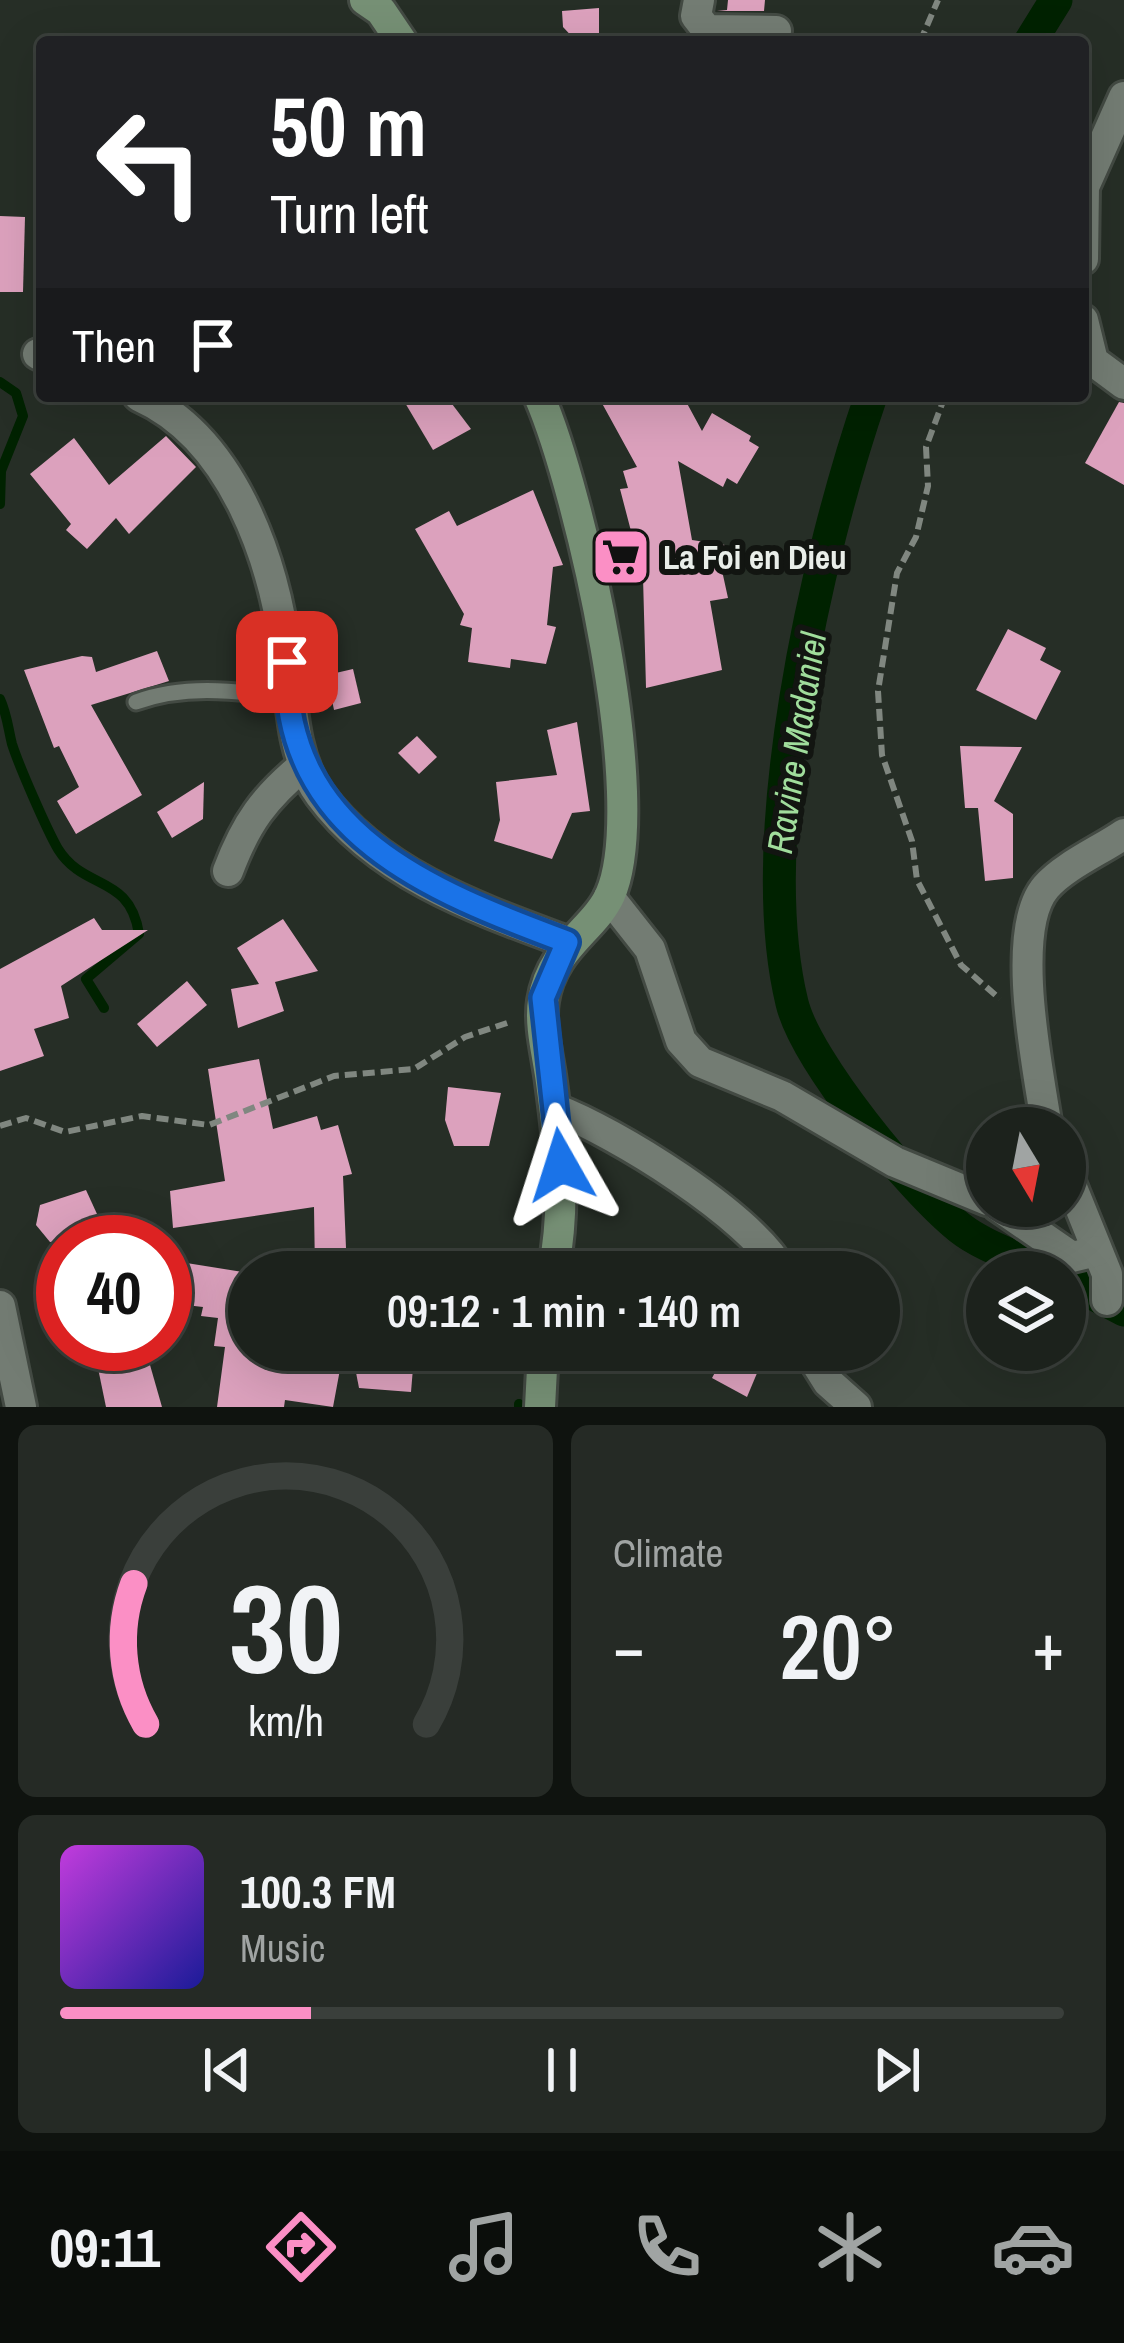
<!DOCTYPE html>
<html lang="en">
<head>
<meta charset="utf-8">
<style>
  :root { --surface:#1c221c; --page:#252a25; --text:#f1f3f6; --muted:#a0a4a3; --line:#3a3f3b; --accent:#fb8fc5 }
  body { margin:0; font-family:"Archivo Narrow",sans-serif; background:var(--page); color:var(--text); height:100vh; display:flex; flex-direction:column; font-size:45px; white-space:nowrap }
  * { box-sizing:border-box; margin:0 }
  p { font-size:39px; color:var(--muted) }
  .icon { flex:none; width:66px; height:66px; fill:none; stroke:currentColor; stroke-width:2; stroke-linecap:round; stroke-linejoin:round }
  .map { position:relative; height:1407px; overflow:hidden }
  .drawer { display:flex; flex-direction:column; gap:18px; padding:18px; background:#0f130f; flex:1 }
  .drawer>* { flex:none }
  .banner { position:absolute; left:36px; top:36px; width:1053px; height:366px; border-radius:12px; box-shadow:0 12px 48px #0002,0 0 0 3px var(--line); background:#202124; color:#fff; overflow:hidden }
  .needle { width:78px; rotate:170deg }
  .fabs { position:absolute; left:966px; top:1107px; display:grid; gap:24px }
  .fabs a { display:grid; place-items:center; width:120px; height:120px; border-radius:50%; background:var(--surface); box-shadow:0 12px 48px #0002,0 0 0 3px var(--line); font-size:60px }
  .speed { position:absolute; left:36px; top:1215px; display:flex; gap:24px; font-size:60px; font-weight:700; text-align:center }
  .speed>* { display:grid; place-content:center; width:156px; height:156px; border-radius:50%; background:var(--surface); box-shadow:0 12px 48px #0002,0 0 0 3px var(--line); line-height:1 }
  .speed .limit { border:18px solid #d22; background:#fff; color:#111 }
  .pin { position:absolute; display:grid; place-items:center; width:102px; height:102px; color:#fff; margin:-51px; border-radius:24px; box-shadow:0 6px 18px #0006 }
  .me { position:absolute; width:132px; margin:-66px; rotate:354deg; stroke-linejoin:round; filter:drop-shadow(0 0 9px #0008) }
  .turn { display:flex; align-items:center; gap:42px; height:252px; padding:0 36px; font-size:54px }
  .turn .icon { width:156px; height:156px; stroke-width:2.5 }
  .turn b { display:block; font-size:84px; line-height:102px }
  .then { display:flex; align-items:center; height:114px; padding:0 36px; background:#0003; gap:24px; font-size:45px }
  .big { font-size:90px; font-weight:600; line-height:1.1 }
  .drawer .card { flex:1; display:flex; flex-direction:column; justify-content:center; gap:18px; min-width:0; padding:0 42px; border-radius:18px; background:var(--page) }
  .drawer .dial { align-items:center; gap:0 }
  .dial svg { height:312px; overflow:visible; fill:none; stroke:var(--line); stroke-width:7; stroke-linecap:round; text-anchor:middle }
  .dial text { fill:var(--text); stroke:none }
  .song { display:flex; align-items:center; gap:36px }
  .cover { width:144px; height:144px; border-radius:18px; background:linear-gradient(135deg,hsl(290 70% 55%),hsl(240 70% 35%)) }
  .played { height:12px; border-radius:6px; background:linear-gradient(90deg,var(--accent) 25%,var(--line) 25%) }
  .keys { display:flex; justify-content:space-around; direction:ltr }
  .heat { display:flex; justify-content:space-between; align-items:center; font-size:66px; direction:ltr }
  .drawer .tiles { flex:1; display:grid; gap:18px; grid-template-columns:1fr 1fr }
  .card:last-child { grid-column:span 2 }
  .trip { position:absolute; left:228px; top:1251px; width:672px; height:120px; border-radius:60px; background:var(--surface); box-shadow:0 12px 48px #0002,0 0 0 3px var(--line); font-weight:600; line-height:120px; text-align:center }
  .tabs { display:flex; height:192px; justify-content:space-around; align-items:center; background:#0b0e0b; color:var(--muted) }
  .tabs .icon { width:84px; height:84px }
  .tabs .on { color:var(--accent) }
  .tabs b { font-size:54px; color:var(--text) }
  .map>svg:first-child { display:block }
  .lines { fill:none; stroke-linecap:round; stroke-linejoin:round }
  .stream { stroke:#020; stroke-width:10 }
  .canal { stroke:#020; stroke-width:33 }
  .building { fill:#dca1bd }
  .lane-casing { stroke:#434a43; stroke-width:21 }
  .street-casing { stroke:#434a43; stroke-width:36 }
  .secondary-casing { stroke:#434a43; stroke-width:36 }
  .path { stroke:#808780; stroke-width:6; stroke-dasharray:12 6; stroke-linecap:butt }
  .lane { stroke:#737c73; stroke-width:15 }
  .street { stroke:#737c73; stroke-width:30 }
  .secondary { stroke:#769075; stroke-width:30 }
  .route-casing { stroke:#114b97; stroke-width:30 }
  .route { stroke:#1a73e8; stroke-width:21 }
  .labels { text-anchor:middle; stroke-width:12; stroke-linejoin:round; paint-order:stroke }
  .poi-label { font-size:33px; font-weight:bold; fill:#e9eee9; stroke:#121511; text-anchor:start }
  .water-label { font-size:36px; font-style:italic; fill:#a0dd9c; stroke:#121511 }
</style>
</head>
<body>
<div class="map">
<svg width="1124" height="1407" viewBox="0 0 1124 1407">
  <rect width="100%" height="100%" fill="#262e26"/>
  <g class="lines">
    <g class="stream">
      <path d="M0,382l16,11 7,23 -22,55 -1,33"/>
      <path d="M0,699c7,15 8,29 12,45 7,22 35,86 46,105 26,42 72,25 81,85l-53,45 18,29"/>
      <path d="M519,1407v-3"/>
    </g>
    <g class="canal">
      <path d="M1030,42l26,-42"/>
      <path d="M871,396c-55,160 -119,442 -79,607 14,58 121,188 168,225 24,19 61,30 89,44"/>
      <path d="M1065,1279l59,31"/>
    </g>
  </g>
  <g class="building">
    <path d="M728,0h37l-1,11h-47l10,-1z"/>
    <path d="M599,8v34h-22l-14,-15 -1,-16z"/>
    <path d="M0,216l25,1 -2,75h-23z"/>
    <path d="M401,396h45l25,33 -38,21z"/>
    <path d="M598,396h85l19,35 10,-18 39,23 -2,5 10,6 -22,37 -10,-6 -4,9 -45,-26 14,79 33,5 -4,21 7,32 -18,3 12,69 -76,18 -3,-111 -23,-88 8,-1 -5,-17 14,-4z"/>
    <path d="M1119,402l5,1v82l-39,-22z"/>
    <path d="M166,436l30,31 -67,67 -13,-16 -29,31 -21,-19 5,-6 -41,-50 44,-36 35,47z"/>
    <path d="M533,490l30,75 -10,2 -6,58 9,2 -10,37 -35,-5 -1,9 -42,-6 4,-34 -12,-3 4,-11 -49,-85 34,-18 8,15z"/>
    <path d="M1008,629l38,19 -6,12 21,11 -25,49 -60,-30z"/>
    <path d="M157,651l12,30 -78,24 51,90 -66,39 -19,-33 22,-14 -20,-41 -5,2 -30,-78 58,-14 10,1 4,15z"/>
    <path d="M353,669l8,34 -27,7 -7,-35z"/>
    <path d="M577,722l13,89 -18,2 -20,46 -58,-18 6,-21 -4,-38 61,-7 -10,-45z"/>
    <path d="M417,736l20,21 -18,17 -21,-21z"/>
    <path d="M960,746l62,1 -28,54 19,13v64l-28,3 -7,-73h-13z"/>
    <path d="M204,782l-1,37 -31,19 -15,-26z"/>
    <path d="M94,918l8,12h46l-87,56 8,32 -35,11 10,27 -44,15v-102z"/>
    <path d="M283,919l35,52 -43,11 9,29 -46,17 -7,-39 28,-5 -22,-36z"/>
    <path d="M187,981l20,24 -50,42 -20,-23z"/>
    <path d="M259,1059l14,70 44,-13 4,14 17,-5 14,49 -9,2 4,96h-32l-1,-65 -141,21 -3,-37 55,-10 -17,-112z"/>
    <path d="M448,1087l53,6 -12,53h-35l-9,-26z"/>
    <path d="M86,1190l22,48 -58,4 -14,-17 4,-20z"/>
    <path d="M174,1261l75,12v77l92,14 -8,43 -48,-7 -1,7h-67l8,-60 -11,-1 4,-28 -17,-2 2,-9 -35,-4z"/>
    <path d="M93,1344h51l18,63h-56z"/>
    <path d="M727,1350l33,16 -13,31 -35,-19z"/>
    <path d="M354,1362l59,6 -2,24 -52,-4z"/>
  </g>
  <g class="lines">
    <defs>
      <path id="lane" d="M136,702c49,-18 99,-11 150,-5"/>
      <g id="street">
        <path d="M699,0l-3,16 11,14 69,1"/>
        <path d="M1083,259l1,-72 40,-90"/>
        <path d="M1083,320l10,41 31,23"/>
        <path d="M38,354l4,2"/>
        <path d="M139,396c94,42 135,164 147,259 6,45 5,101 34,140 59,80 158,114 247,147"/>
        <path d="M228,871c18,-48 36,-73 76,-106"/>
        <path d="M609,897l41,52 31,92 19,21 82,34 113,66 92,38"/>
        <path d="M555,1109c61,23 195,106 227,163"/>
        <path d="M1047,1128c-8,-54 -39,-197 -1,-241 18,-21 55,-37 78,-53"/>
        <path d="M1065,1170l42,104v26"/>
        <path d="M998,1206l74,51 25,-6"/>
        <path d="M0,1306l21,101"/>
        <path d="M481,1350l61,8"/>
        <path d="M808,1350l20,32 28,25"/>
      </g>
      <g id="secondary">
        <path d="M365,0l16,11 21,31"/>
        <path d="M539,396c41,94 112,406 71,499 -16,35 -59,53 -67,106 -4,25 5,56 8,81 9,66 15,125 2,190"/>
        <path d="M540,1407l3,-57"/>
      </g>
    </defs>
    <use href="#lane" class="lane-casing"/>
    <use href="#street" class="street-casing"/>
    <use href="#secondary" class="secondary-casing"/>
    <g class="path">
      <path d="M920,42l18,-42"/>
      <path d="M945,396l-19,51 2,39 -12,51 -19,36 -19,118 4,64 30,86 5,39 44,85 39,34"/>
      <path d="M0,1126l26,-8 39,14 77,-16 67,9 125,-49 80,-7 51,-32 45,-15"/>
    </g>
    <use href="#lane" class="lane"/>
    <use href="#street" class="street"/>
    <use href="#secondary" class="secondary"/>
  </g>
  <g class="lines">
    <defs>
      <path id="route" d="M287,662c-5,171 143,229 280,280l-24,56 18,167"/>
    </defs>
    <use href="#route" class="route-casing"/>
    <use href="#route" class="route"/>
  </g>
  <defs>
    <symbol id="supermarket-square" viewBox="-11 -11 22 22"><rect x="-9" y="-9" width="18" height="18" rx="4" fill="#fb8fc5" stroke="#121511"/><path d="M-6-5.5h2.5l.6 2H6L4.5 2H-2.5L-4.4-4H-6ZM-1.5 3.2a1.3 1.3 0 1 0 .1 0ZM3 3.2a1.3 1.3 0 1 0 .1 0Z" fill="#111"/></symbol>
  </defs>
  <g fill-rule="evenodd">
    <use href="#supermarket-square" x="588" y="524" width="66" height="66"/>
  </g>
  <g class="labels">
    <g class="poi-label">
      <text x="663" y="569">La Foi en Dieu</text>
    </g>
    <g class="water-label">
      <text transform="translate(796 743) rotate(-81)" y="13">Ravine Madaniel</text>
    </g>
  </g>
</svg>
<div class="fabs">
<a><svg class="needle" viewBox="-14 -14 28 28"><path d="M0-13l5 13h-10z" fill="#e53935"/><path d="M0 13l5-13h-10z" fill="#a0a4a3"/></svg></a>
<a><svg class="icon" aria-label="layers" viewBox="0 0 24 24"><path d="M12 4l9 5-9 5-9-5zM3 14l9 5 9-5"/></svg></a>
</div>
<div class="speed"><div class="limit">40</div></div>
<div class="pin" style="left:287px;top:662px;background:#d93025"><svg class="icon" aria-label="arrive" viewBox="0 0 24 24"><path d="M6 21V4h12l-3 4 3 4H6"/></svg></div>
<svg class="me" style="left:561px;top:1165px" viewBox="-20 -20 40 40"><path d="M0-17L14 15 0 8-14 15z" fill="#1a73e8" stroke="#fff" stroke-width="4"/></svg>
<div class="trip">09:12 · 1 min · 140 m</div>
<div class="banner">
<div class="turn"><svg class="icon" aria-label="left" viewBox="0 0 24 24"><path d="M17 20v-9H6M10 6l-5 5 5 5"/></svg><div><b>50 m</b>Turn left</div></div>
<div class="then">Then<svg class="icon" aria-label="arrive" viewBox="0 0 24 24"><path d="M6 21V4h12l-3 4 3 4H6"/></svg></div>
</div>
</div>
<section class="drawer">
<div class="tiles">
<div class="card dial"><svg viewBox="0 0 100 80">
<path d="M14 69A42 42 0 1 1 86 69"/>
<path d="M14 69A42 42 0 0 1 11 33" stroke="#fb8fc5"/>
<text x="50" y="56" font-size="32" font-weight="700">30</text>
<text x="50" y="72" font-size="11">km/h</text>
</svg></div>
<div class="card"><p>Climate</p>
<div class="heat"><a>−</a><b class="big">20°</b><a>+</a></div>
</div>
<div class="card">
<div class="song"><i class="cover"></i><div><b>100.3 FM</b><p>Music</p></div></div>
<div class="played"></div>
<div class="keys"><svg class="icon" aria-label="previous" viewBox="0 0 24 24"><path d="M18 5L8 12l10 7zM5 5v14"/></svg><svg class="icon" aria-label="pause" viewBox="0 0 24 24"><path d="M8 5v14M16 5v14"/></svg><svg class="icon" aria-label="next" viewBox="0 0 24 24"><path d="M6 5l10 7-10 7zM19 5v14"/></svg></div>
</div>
</div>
</section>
<nav class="tabs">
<b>09:11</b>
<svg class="icon on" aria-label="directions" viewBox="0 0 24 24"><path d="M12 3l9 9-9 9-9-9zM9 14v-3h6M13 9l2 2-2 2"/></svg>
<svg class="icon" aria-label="music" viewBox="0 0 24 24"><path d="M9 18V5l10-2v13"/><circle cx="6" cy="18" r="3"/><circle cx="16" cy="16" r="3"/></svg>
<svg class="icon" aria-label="phone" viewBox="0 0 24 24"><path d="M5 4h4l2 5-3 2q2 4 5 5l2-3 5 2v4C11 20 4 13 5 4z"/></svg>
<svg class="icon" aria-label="climate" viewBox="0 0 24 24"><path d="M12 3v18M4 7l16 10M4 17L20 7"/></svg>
<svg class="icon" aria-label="car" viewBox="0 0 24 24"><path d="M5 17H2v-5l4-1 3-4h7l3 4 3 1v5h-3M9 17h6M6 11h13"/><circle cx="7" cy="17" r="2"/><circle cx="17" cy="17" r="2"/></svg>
</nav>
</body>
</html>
